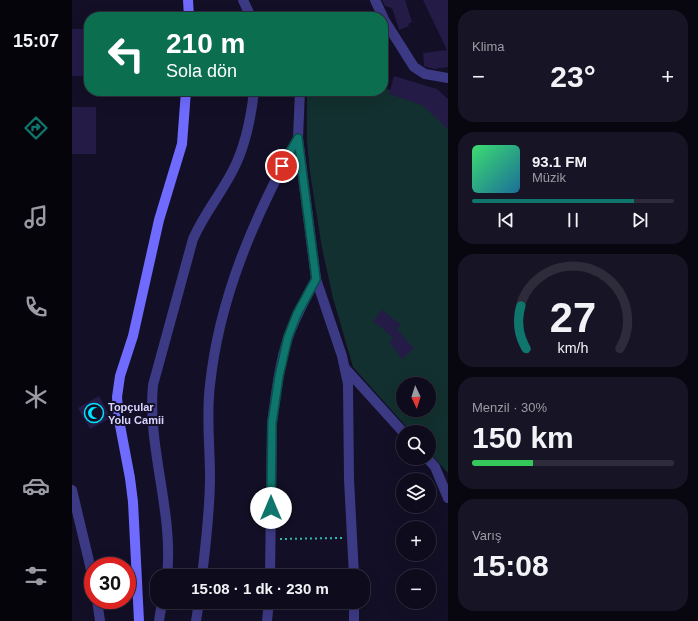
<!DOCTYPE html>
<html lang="tr">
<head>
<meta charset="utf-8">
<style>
  :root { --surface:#0e0b1c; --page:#171425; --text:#f1f3f6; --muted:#9b9ba3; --line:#2e2b3b; --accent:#0f766e }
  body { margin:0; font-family:Helvetica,sans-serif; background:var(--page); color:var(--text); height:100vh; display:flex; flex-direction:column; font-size:15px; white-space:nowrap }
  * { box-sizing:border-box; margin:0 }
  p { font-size:13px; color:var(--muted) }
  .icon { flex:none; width:22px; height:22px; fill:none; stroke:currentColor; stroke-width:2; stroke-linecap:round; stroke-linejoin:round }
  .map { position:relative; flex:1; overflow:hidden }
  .sheet { display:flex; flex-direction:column; gap:10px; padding:10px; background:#08060f; width:250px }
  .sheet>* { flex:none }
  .hud { position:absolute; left:12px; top:12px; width:304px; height:84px; border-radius:16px; box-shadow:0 4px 16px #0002,0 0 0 1px var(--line); background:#0b6e4f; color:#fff; overflow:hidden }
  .needle { width:26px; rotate:176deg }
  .controls { position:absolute; left:324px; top:377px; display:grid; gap:8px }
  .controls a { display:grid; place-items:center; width:40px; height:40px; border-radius:50%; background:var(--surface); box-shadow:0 4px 16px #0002,0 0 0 1px var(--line); font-size:20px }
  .speed { position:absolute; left:12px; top:557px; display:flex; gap:8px; font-size:20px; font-weight:700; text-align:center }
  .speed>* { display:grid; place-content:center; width:52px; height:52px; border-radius:50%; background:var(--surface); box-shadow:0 4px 16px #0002,0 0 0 1px var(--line); line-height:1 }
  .speed .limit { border:6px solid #d22; background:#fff; color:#111 }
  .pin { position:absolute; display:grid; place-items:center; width:34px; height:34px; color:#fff; margin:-17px; border:2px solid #fff; border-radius:50%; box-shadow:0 1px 4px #0007 }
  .me { position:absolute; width:44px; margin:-22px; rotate:0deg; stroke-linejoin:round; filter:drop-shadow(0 0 3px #0008) }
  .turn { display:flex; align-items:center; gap:14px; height:84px; padding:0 16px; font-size:18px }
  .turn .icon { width:52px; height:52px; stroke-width:2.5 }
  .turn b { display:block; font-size:28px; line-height:34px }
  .big { font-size:30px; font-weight:700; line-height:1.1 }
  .sheet .widget { flex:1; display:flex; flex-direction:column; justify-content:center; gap:6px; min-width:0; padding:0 14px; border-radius:16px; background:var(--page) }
  .sheet .dial { align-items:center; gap:0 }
  .dial svg { height:104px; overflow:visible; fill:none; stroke:var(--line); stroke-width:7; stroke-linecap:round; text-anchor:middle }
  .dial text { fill:var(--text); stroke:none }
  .song { display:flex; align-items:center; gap:12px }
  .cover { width:48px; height:48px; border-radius:6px; background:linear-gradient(135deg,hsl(140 70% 55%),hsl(200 70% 35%)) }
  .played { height:4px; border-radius:2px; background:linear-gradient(90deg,var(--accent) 80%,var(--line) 80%) }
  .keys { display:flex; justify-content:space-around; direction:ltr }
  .heat { display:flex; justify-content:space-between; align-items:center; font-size:22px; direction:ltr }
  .charge { height:6px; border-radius:3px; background:linear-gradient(90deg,#34c759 30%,var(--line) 0) }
  .trip { position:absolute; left:78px; top:569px; width:220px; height:40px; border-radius:16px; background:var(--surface); box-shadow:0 4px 16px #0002,0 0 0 1px var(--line); font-weight:700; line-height:40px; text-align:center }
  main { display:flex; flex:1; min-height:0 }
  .tabs { display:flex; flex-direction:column; width:72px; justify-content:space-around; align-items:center; background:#06040b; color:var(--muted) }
  .tabs .icon { width:28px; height:28px }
  .tabs .current { color:var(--accent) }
  .tabs b { font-size:18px; color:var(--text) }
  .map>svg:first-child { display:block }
  .green { fill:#12302f; fill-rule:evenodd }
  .building { fill:#241b47 }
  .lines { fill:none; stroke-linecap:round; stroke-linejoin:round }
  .path { stroke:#2fb8b0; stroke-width:2; stroke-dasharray:2 3; stroke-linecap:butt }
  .minor { stroke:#3d3a85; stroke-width:10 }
  .secondary { stroke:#6f6bff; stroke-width:10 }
  .route-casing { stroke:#0a4d48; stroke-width:10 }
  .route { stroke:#0f766e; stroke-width:7 }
  .labels { text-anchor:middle; stroke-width:4; stroke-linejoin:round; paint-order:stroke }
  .poi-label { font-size:11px; font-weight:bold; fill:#d9d4ff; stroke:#130f26; text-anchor:start }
</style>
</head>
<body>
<main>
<nav class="tabs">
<b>15:07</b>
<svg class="icon current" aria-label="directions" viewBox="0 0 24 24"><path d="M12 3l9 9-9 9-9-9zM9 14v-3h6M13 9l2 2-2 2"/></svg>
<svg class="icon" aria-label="music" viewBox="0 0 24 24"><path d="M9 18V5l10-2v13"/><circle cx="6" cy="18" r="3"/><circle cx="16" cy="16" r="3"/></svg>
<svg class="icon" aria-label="phone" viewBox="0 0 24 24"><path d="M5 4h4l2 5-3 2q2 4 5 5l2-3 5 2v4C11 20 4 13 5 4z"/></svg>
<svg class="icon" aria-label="climate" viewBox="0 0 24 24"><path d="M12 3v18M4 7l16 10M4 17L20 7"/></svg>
<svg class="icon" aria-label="car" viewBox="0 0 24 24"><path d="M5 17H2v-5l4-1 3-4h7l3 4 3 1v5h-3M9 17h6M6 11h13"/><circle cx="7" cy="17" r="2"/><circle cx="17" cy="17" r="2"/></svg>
<svg class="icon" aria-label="filters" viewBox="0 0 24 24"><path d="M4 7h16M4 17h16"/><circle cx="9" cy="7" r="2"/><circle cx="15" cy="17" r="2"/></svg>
</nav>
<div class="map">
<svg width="376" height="621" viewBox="0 0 376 621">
  <rect width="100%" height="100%" fill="#130f26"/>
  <path class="green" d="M311,87l44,19 21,20v347l-19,-21v-20h-18l-58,-65 -20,-69 -11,-50 -12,-75 -3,-31v-51h76zM331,384h26v26h-26z"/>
  <g class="building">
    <path d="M310,0h23l7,22 -4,2 1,2 -10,4 -7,-22 -7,-2z"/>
    <path d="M351,0h25v67l-14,2 -10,-3 -1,-13 24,-3z"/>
    <rect x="0" y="29" width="17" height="47"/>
    <path d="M322,76l43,13 11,10v30l-26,-24 -33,-11z"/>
    <rect x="0" y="107" width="24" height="47"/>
    <path d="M310,310l19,15 -4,4 17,20 -12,10 -13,-17 5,-4 -21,-17z"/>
    <path d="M27,396l12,22 -21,11 -12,-21z"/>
  </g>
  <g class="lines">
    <path class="path" d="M208,539l62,-1"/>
    <g class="minor">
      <path d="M171,0l8,17"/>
      <path d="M303,0l8,17"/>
      <path d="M311,18l31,49 11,7 23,4"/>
      <path d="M228,91l-2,47 18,141 26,77 6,28 1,95 5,97"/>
      <path d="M273,368l58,64"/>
      <path d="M355,458l8,9 13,31"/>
      <path d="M0,490l21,88"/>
      <path d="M95,576c7,-64 -20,-128 -14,-191l40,-146c11,-25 27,-44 39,-67 13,-24 19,-54 22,-81"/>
      <path d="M130,576c4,-33 8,-66 8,-100 0,-30 -4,-60 0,-91 9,-87 45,-170 88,-247"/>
      <path d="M198,576l2,-153c4,-28 7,-58 16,-85 7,-21 18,-40 28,-59"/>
      <path d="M25,600l3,21"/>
      <path d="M87,621l3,-19"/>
      <path d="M124,621l3,-19"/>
      <path d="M195,621l2,-19"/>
      <path d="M282,621v-19"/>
    </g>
    <g class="secondary">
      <path d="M116,0l1,17"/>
      <path d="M67,621l-6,-119 -3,-24 -11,-58 -2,-23 3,-21 13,-40 26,-116 23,-76 4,-53"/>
    </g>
  </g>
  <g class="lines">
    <defs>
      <path id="route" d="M199,508l1,-85 7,-47 9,-39 9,-23 19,-35 -18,-141 -16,28"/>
    </defs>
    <use href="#route" class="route-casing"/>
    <use href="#route" class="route"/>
  </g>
  <defs>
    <symbol id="mosque-ring" viewBox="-11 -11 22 22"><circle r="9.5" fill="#130f26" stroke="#00e5ff" stroke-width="1.5"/><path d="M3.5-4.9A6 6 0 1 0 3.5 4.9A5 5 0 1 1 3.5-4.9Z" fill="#00e5ff"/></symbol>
  </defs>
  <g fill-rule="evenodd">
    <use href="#mosque-ring" x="11" y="402" width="22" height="22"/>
  </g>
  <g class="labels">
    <g class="poi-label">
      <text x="36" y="411">Topçular<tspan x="36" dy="13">Yolu Camii</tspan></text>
    </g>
  </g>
</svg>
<div class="controls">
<a><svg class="needle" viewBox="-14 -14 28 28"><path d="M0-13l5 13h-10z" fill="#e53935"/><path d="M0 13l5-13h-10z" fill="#9b9ba3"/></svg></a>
<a><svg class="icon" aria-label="search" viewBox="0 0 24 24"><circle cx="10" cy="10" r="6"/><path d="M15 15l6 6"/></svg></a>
<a><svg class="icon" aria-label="layers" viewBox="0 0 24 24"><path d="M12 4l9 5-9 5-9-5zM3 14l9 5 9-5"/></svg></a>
<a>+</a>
<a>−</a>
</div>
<div class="speed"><div class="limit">30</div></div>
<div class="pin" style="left:210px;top:166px;background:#d93025"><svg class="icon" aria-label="arrive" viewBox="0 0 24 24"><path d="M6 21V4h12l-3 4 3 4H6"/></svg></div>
<svg class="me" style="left:199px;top:508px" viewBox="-20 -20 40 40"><circle r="19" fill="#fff"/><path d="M0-13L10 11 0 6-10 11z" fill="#0f766e"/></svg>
<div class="trip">15:08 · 1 dk · 230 m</div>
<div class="hud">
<div class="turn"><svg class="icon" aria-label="left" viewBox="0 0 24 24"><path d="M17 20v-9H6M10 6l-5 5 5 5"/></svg><div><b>210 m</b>Sola dön</div></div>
</div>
</div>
<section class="sheet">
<div class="widget"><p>Klima</p>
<div class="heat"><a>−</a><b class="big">23°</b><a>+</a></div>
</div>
<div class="widget">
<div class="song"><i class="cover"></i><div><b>93.1 FM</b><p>Müzik</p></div></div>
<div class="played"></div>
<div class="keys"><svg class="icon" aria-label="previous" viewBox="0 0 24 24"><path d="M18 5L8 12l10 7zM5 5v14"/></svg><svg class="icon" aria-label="pause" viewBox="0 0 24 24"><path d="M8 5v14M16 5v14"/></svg><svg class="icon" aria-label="next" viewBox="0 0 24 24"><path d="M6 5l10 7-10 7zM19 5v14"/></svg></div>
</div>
<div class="widget dial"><svg viewBox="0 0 100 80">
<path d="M14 69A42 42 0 1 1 86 69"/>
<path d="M14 69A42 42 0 0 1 10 36" stroke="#0f766e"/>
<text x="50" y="56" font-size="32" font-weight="700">27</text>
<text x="50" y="72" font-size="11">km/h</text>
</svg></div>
<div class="widget"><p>Menzil · 30%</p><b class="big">150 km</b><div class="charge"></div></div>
<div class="widget"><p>Varış</p><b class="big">15:08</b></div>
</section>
</main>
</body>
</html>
